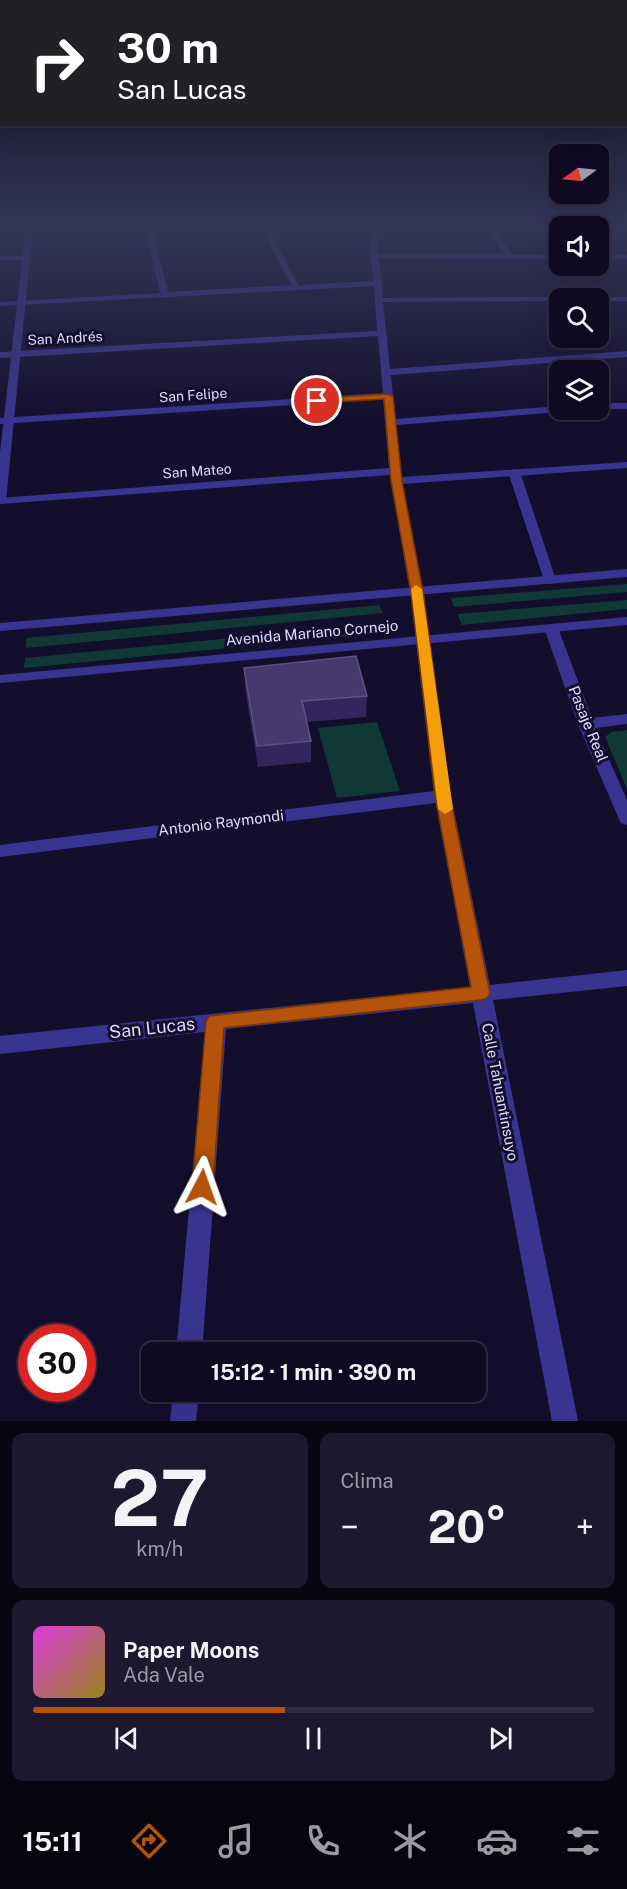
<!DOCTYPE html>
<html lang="es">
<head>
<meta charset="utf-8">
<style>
  :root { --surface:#0f0a22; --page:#1d182f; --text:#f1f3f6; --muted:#9b9aa5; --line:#2f2b40; --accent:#b45309 }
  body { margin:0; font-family:"Public Sans",sans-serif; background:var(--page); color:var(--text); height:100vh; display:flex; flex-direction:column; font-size:22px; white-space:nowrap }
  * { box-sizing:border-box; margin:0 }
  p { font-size:20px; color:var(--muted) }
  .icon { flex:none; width:33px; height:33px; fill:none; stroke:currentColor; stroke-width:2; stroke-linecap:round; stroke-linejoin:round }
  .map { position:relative; height:1421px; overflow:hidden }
  .drawer { display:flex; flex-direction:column; gap:12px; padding:12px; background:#080613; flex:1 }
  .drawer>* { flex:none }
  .hud { position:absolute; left:0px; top:0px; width:627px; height:126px; box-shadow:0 6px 24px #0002,0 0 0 2px var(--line); background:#202124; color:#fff; overflow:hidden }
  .needle { width:39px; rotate:255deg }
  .tools { position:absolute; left:549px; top:144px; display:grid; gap:12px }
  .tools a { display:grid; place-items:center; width:60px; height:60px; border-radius:12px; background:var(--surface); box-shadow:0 6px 24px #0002,0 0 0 2px var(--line); font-size:30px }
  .speed { position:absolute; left:18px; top:1324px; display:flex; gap:12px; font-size:30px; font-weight:700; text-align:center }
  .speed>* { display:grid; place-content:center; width:78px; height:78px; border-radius:50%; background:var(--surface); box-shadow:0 6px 24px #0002,0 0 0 2px var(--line); line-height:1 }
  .speed .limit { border:9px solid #d22; background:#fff; color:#111 }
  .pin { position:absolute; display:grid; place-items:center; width:51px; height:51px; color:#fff; margin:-26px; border:3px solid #fff; border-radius:50%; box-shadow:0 2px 6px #0007 }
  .me { position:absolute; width:66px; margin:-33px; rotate:4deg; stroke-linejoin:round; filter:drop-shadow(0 0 4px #0008) }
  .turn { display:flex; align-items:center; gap:21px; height:126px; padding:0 18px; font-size:27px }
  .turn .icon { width:78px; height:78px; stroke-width:2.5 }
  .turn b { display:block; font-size:42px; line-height:51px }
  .big { font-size:45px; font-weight:700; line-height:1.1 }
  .drawer .card { flex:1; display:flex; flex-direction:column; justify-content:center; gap:9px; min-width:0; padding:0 21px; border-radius:12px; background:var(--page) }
  .drawer .dial { align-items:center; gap:0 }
  .dial b { font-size:78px; line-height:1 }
  .song { display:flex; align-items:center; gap:18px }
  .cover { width:72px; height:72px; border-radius:9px; background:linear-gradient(135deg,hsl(300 70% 55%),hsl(50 70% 35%)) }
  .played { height:6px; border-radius:3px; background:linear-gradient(90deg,var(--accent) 45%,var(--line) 45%) }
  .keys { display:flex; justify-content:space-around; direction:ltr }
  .heat { display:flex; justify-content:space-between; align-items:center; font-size:33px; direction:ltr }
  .drawer .tiles { flex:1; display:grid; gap:12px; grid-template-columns:1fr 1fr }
  .card:last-child { grid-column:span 2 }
  .trip { position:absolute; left:141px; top:1342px; width:345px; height:60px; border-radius:12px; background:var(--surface); box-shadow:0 6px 24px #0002,0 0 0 2px var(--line); font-weight:700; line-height:60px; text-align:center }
  .tab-bar { display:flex; height:96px; justify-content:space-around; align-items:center; background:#06040e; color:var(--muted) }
  .tab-bar .icon { width:42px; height:42px }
  .tab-bar .current { color:var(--accent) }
  .tab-bar b { font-size:27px; color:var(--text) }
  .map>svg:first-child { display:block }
  .green { fill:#103837 }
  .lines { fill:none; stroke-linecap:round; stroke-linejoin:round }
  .pedestrian { fill:#3a3491; fill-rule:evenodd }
  .minor { fill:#3a3491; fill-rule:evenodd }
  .tertiary { fill:#3a3491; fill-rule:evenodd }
  .wall { fill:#32265c }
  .building { fill:#45396e; stroke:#5d5284; stroke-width:1.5 }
  .route { fill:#b45309; stroke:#753606; stroke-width:1.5 }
  .slow { fill:#f59e0b }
  .labels { text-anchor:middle; stroke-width:6; stroke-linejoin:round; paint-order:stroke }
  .far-street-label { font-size:14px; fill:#dfdaff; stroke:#140e2d }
  .street-label { font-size:15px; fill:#dfdaff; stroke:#140e2d }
  .near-street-label { font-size:18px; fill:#dfdaff; stroke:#140e2d }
</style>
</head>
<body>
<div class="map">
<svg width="627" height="1421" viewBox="0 0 627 1421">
  <rect width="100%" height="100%" fill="#140e2d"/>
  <g class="green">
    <path d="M627,584v8l-173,15 -3,-9z"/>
    <path d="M627,600v9l-165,16 -5,-11z"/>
    <path d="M379,605l4,8 -357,35v-10z"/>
    <path d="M387,623l4,9 -367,36 1,-10z"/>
    <path d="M377,722l23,69 -63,7 -19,-70z"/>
    <path d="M627,730v59l-22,-52 6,-5z"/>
  </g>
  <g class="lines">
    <path class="pedestrian" d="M514,469l6,3 36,108 -1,3 -5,1 -6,-4 -36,-108z"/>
    <g class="minor">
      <path d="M145,227h7l16,65 123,-7 -30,-58h7l30,58 75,-4 -4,-54h7l2,27h127l-20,-27h7l21,28h47v4l-181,-1 4,40 177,-1 4,1h-4v3l-177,1 7,67 237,-18v6l-236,18 4,44 165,-13v4h5l-5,2 -164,13 5,52 226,-15v6l-225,16 22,108 27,204 39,189 137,-15v16l-134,14 85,421h-26l-79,-418 -247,26 -24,324h-26l29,-321 -205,22v-18l470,-49 -34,-184 -436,54v-12l434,-54 -24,-199 -20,-117 -390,29v-6l389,-30 -6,-69 -383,25v-6l383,-25 -5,-57 -378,22v-6l377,-21 -3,-45 -374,20v-4l160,-9z"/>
      <rect x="598" y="255" width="29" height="4"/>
      <path d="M0,256h26l4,2 -4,2h-26z"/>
      <path d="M598,297h29v4h-29v-3h-4z"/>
      <rect x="598" y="403" width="29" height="6"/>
      <path d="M551,624l7,4 34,90 35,-4v10l-32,4 32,72v25l-6,-2 -2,-4 -41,-95 -34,-96z"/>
      <path d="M173,1392h26l-3,29h-26z"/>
    </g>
    <g class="tertiary">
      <path d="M26,227h7l-27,274 -6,3v-52z"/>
      <path d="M627,569v8l-627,54v-8z"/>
      <path d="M627,617v8l-627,58v-8z"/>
    </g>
  </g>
  <path class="wall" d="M244,668l123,28 -1,21 -59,5 4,19v21l-53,5 -13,-78z"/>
  <path class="building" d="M356,656l11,40 -65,5 9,40 -54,5 -13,-78z"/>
  <linearGradient id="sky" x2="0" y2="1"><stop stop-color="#0b0819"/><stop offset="0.53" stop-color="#343657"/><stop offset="1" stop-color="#343657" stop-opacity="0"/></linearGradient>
  <rect width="627" height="426" fill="url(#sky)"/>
  <path class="route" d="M388,394l5,2 9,85 21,111 27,204 40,197 -3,5 -6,2 -257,28 -11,159 -3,7 -8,3 -7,-3 -3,-7 14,-165 3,-6 262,-29 -36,-191 -24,-204 -20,-111 -7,-82 -67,4 -4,-2 4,-3z"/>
  <path class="slow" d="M416,585l6,4 31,220 -8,5 -7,-5 -27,-220z"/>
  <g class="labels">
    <g class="far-street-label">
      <text transform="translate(65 338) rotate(-3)" y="5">San Andrés</text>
      <text transform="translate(193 395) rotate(-4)" y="5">San Felipe</text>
      <text transform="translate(197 471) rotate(-4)" y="5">San Mateo</text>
    </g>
    <g class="street-label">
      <text transform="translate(312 633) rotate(-5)" y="5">Avenida Mariano Cornejo</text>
      <text transform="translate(588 724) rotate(68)" y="5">Pasaje Real</text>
      <text transform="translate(221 823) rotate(-7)" y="5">Antonio Raymondi</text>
      <text transform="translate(500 1092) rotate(79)" y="5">Calle Tahuantinsuyo</text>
    </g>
    <g class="near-street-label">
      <text transform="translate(152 1028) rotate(-6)" y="6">San Lucas</text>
    </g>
  </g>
</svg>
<div class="tools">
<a><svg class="needle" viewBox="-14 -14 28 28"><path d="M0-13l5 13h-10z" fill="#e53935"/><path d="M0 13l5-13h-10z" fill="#9b9aa5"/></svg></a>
<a><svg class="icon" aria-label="sound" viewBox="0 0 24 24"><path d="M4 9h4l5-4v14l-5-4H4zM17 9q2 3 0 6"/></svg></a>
<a><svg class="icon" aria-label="search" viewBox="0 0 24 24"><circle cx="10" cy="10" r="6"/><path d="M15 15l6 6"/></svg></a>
<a><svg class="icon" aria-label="layers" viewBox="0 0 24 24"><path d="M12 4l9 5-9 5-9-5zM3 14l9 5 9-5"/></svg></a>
</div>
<div class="speed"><div class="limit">30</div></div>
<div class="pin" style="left:317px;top:401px;background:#d93025"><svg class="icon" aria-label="arrive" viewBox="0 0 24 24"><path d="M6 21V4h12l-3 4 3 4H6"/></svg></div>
<svg class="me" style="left:202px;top:1187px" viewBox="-20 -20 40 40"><path d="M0-17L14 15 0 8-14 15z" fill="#b45309" stroke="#fff" stroke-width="4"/></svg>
<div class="trip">15:12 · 1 min · 390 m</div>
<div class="hud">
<div class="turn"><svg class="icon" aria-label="right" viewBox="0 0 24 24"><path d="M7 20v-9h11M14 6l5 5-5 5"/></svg><div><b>30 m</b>San Lucas</div></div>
</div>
</div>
<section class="drawer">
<div class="tiles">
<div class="card dial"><b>27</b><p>km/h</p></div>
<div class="card"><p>Clima</p>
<div class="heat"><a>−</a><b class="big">20°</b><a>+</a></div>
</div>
<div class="card">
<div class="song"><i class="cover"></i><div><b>Paper Moons</b><p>Ada Vale</p></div></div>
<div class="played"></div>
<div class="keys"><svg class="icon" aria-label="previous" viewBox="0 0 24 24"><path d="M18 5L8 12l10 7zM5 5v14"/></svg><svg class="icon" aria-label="pause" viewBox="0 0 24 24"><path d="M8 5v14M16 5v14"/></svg><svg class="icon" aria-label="next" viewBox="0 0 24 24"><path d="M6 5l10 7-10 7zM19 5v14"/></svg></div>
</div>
</div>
</section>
<nav class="tab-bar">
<b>15:11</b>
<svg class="icon current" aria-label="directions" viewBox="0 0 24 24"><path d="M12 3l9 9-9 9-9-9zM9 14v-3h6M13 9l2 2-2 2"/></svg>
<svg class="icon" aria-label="music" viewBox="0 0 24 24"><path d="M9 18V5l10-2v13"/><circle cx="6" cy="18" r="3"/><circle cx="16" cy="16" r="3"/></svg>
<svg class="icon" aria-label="phone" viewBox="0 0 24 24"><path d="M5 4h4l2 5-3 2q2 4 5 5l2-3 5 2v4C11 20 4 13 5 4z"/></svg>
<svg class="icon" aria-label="climate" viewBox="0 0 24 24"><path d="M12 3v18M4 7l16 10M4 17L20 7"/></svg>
<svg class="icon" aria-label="car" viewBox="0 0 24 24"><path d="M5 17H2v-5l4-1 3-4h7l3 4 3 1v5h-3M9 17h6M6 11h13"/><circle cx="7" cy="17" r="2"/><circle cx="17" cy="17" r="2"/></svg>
<svg class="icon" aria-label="filters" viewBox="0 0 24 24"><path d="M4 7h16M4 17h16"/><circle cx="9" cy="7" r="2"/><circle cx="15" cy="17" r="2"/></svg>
</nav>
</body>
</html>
